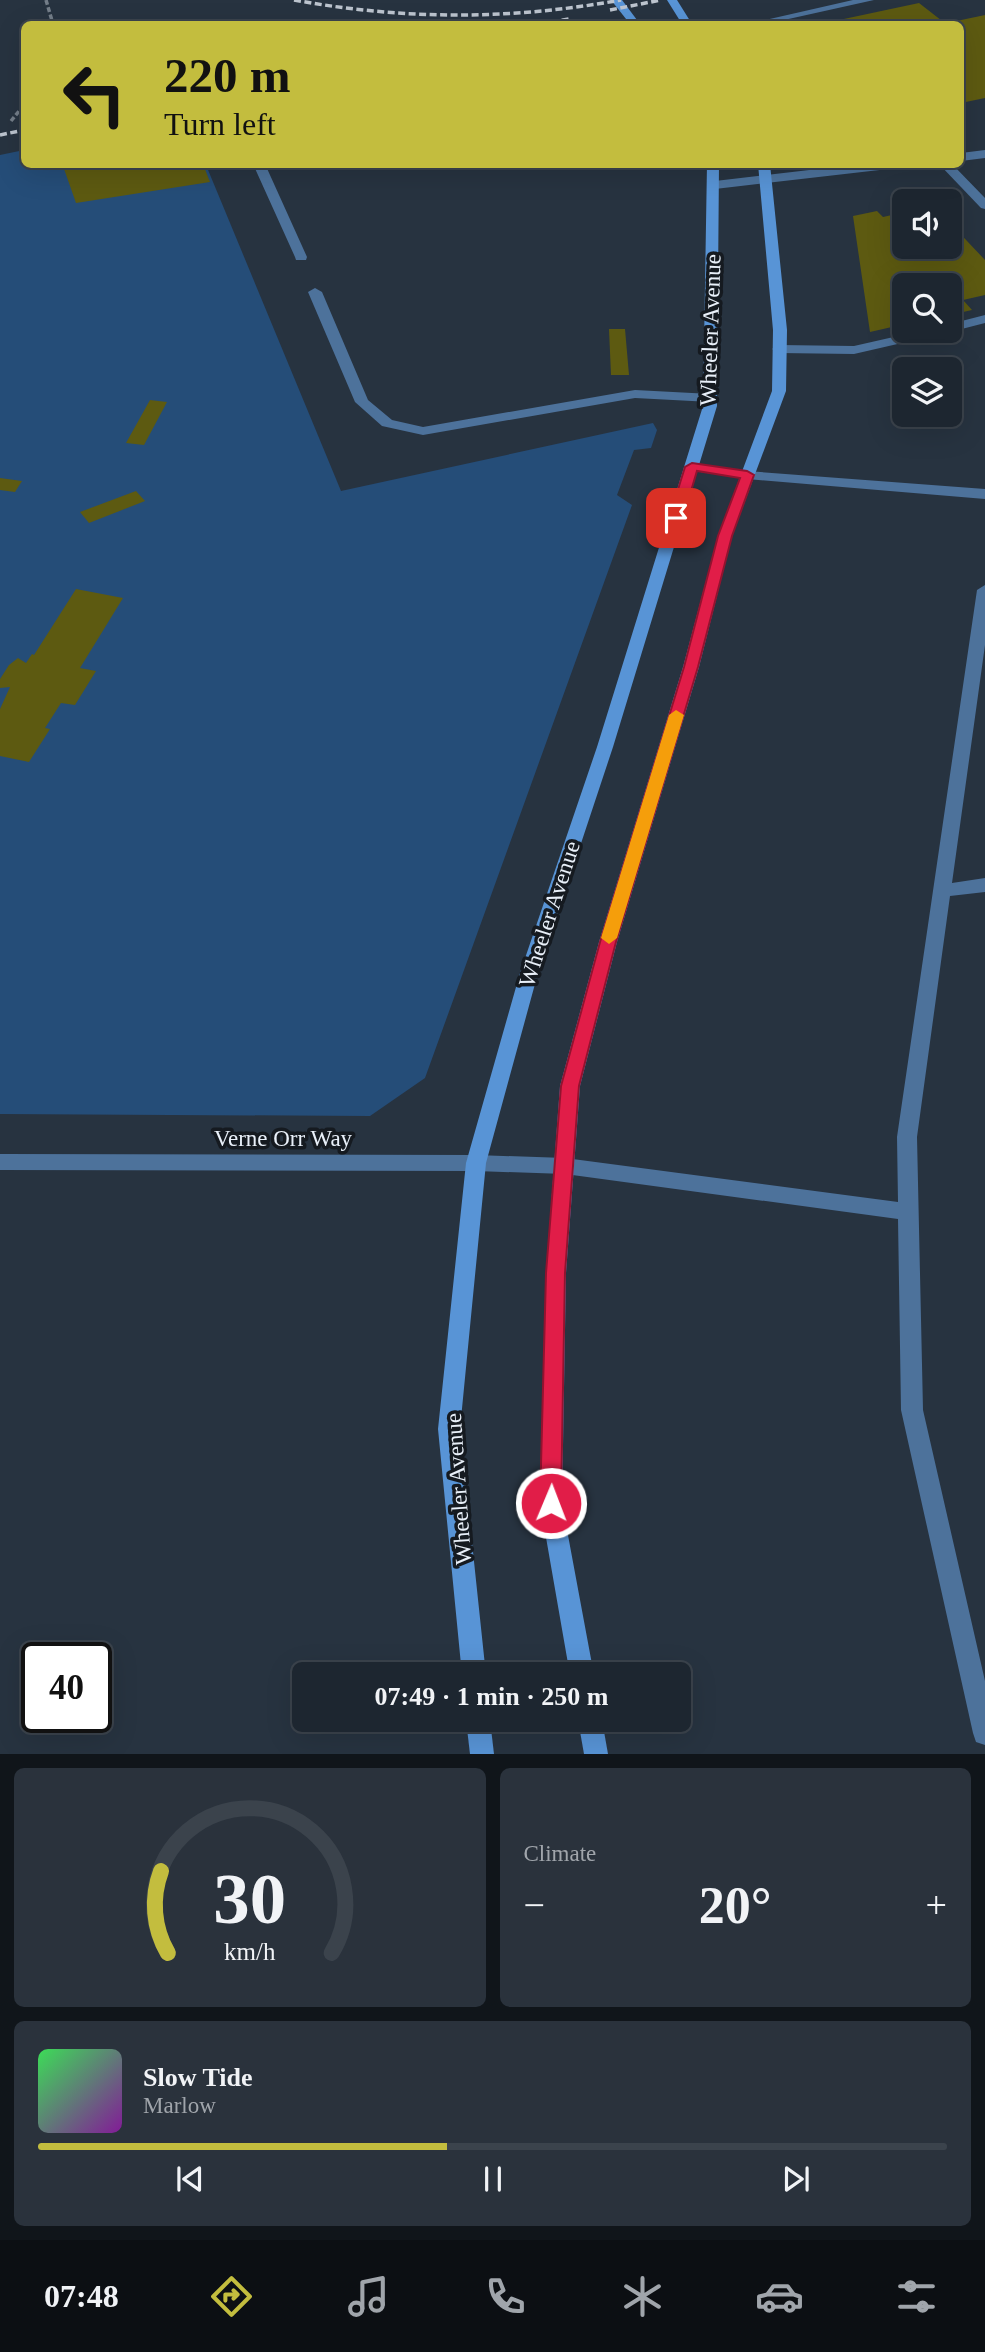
<!DOCTYPE html>
<html lang="en">
<head>
<meta charset="utf-8">
<style>
  :root { --surface:#1d2630; --page:#2a323c; --text:#f1f3f6; --muted:#a0a5ab; --line:#3b434c; --accent:#c3bd3e }
  body { margin:0; font-family:Georgia,serif; background:var(--page); color:var(--text); height:100vh; display:flex; flex-direction:column; font-size:26px; white-space:nowrap }
  * { box-sizing:border-box; margin:0 }
  p { font-size:23px; color:var(--muted) }
  .icon { flex:none; width:38px; height:38px; fill:none; stroke:currentColor; stroke-width:2; stroke-linecap:round; stroke-linejoin:round }
  .map { position:relative; height:1754px; overflow:hidden }
  .sheet { display:flex; flex-direction:column; gap:14px; padding:14px; background:#10151a; flex:1 }
  .sheet>* { flex:none }
  .top-card { position:absolute; left:21px; top:21px; width:943px; height:147px; border-radius:10px; box-shadow:0 7px 28px #0002,0 0 0 2px var(--line); background:#c3bd3e; color:#111; overflow:hidden }
  .fabs { position:absolute; left:892px; top:189px; display:grid; gap:14px }
  .fabs a { display:grid; place-items:center; width:70px; height:70px; border-radius:10px; background:var(--surface); box-shadow:0 7px 28px #0002,0 0 0 2px var(--line); font-size:35px }
  .speed { position:absolute; left:21px; top:1642px; display:flex; gap:14px; font-size:35px; font-weight:700; text-align:center }
  .speed>* { display:grid; place-content:center; width:91px; height:91px; border-radius:50%; background:var(--surface); box-shadow:0 7px 28px #0002,0 0 0 2px var(--line); line-height:1 }
  .speed .limit { border:4px solid #111; border-radius:10px; background:#fff; color:#111 }
  .pin { position:absolute; display:grid; place-items:center; width:60px; height:60px; color:#fff; margin:-30px; border-radius:14px; box-shadow:0 4px 10px #0006 }
  .me { position:absolute; width:77px; margin:-38px; rotate:1deg; stroke-linejoin:round; filter:drop-shadow(0 0 5px #0008) }
  .turn { display:flex; align-items:center; gap:24px; height:147px; padding:0 28px; font-size:32px }
  .turn .icon { width:91px; height:91px; stroke-width:2.5 }
  .turn b { display:block; font-size:49px; line-height:60px }
  .big { font-size:52px; font-weight:600; line-height:1.1 }
  .sheet .card { flex:1; display:flex; flex-direction:column; justify-content:center; gap:10px; min-width:0; padding:0 24px; border-radius:10px; background:var(--page) }
  .sheet .dial { align-items:center; gap:0 }
  .dial svg { height:182px; overflow:visible; fill:none; stroke:var(--line); stroke-width:7; stroke-linecap:round; text-anchor:middle }
  .dial text { fill:var(--text); stroke:none }
  .song { display:flex; align-items:center; gap:21px }
  .cover { width:84px; height:84px; border-radius:10px; background:linear-gradient(135deg,hsl(130 70% 55%),hsl(290 70% 35%)) }
  .played { height:7px; border-radius:4px; background:linear-gradient(90deg,var(--accent) 45%,var(--line) 45%) }
  .keys { display:flex; justify-content:space-around; direction:ltr }
  .heat { display:flex; justify-content:space-between; align-items:center; font-size:38px; direction:ltr }
  .sheet .tiles { flex:1; display:grid; gap:14px; grid-template-columns:1fr 1fr }
  .card:last-child { grid-column:span 2 }
  .trip { position:absolute; left:292px; top:1662px; width:399px; height:70px; border-radius:10px; background:var(--surface); box-shadow:0 7px 28px #0002,0 0 0 2px var(--line); font-weight:600; line-height:70px; text-align:center }
  .dock { display:flex; height:112px; justify-content:space-around; align-items:center; background:#0c0f13; color:var(--muted) }
  .dock .icon { width:49px; height:49px }
  .dock .on { color:var(--accent) }
  .dock b { font-size:32px; color:var(--text) }
  .map>svg:first-child { display:block }
  .green { fill:#254d78 }
  .building { fill:#5d5a11 }
  .lines { fill:none; stroke-linecap:round; stroke-linejoin:round }
  .path { stroke:#747e89; stroke-width:3.5; stroke-dasharray:5 2.5; stroke-linecap:butt }
  .lane { fill:#4d729b; fill-rule:evenodd }
  .street { fill:#4d729b; fill-rule:evenodd }
  .secondary { fill:#5894d6; fill-rule:evenodd }
  .rail { stroke:#bcc4ce; stroke-width:3.5; stroke-dasharray:7 3.5; stroke-linecap:butt }
  .route { fill:#e11d48; stroke:#92132f; stroke-width:2 }
  .slow { fill:#f59e0b }
  .labels { text-anchor:middle; stroke-width:7; stroke-linejoin:round; paint-order:stroke }
  .street-label { font-size:23px; fill:#e9f0f9; stroke:#151a20 }
</style>
</head>
<body>
<div class="map">
<svg width="985" height="1754" viewBox="0 0 985 1754">
  <rect width="100%" height="100%" fill="#273340"/>
  <path class="green" d="M24,150v14l182,1 135,326 312,-68 4,7 -6,18 -17,2 -17,45 15,10 -207,573 -55,38 -370,-2v-959z"/>
  <g class="building">
    <path d="M919,3l27,21h-121v-1z"/>
    <path d="M985,15v83l-24,5v-79l-14,-1z"/>
    <path d="M71,164h132l7,18 -134,21 -13,-37z"/>
    <path d="M877,211l6,6 22,-5v35h45v-24l35,37v35l-22,5 9,10 -22,5v-30h-45v39l-35,8 -17,-116z"/>
    <path d="M609,329h16l4,46h-18z"/>
    <path d="M150,400l17,2 -23,43 -18,-2z"/>
    <path d="M0,478l22,3 -7,11 -15,-2z"/>
    <path d="M136,491l9,10 -56,22 -9,-11z"/>
    <path d="M76,589l47,9 -43,70 16,3 -21,34 -14,-2 -16,25 5,1 -21,33 -29,-6v-47l10,-22 -10,1v-9l9,-14 9,-7 8,5 6,-9 2,1z"/>
  </g>
  <g class="lines">
    <g class="path">
      <path d="M46,0l7,24"/>
      <path d="M11,121l13,-16"/>
    </g>
    <g class="lane">
      <path d="M853,0h21l-108,24h-18z"/>
      <path d="M253,164h12l42,93 -1,3h-10l-1,-3z"/>
      <path d="M939,164h13l33,34v11l-4,-1z"/>
      <path d="M315,288l7,4 46,108 24,20 31,7 212,-37 76,4 7,4 -7,4 -76,-4 -212,37 -41,-9 -27,-24 -47,-110z"/>
      <path d="M985,315v8l-35,9 -5,-1h5v-7z"/>
      <path d="M920,331h23l-2,3 -87,20 -75,-1 -7,-4 7,-4 75,1z"/>
      <path d="M692,463l55,8 238,18v10l-238,-20 -60,-9 -2,-3 2,-3z"/>
      <path d="M985,585v60l-33,238 33,-5v14l-35,4 -33,241 6,273 62,271v64l-9,-3 -3,-9 -72,-323 -3,-191 -333,-45 -7,-2 -3,-6 3,-6 7,-2 333,44 -1,-65 80,-547z"/>
    </g>
    <g class="street">
      <path d="M985,150v8l-24,3v-8z"/>
      <path d="M861,164h42l-6,4 -182,21 -6,-4 6,-4z"/>
      <path d="M0,1154l476,1 89,3 7,2 3,6 -3,6 -7,2 -89,-3 -476,-1z"/>
    </g>
    <g class="secondary">
      <path d="M611,0h11l18,24h-10z"/>
      <path d="M667,0h10l15,24h-10z"/>
      <path d="M707,164h12l-2,242 -104,341 -75,226 -52,190 -26,266 26,246h-24l-24,-246 28,-266 54,-190 77,-226 106,-341z"/>
      <path d="M758,164h12l17,166 -1,61 -54,145 -33,131 -82,275 -37,144 -14,187 -4,230 32,172h-24l-30,-172 6,-230 14,-187 39,-144 84,-275 35,-131 54,-145 1,-61z"/>
      <path d="M466,1720h24l4,34h-24z"/>
      <path d="M578,1720h24l6,34h-24z"/>
    </g>
    <g class="rail">
      <path d="M294,0c110,20 217,20 327,0"/>
      <path d="M610,10l51,-10"/>
      <path d="M541,24l28,-5"/>
      <path d="M0,135l24,-5"/>
    </g>
  </g>
  <path class="route" d="M692,463l55,8 7,4 -22,61 -34,131 -82,275 -37,144 -14,187 -4,230 -3,7 -7,2 -8,-2 -3,-7 6,-230 15,-187 39,-144 84,-275 34,-131 22,-58 -43,-7 -14,47 -7,4 -5,-1 -2,-3 16,-51z"/>
  <path class="slow" d="M676,710l8,5 -67,223 -8,6 -8,-6 68,-223z"/>
  <g class="labels">
    <g class="street-label">
      <text transform="translate(710 330) rotate(-88)" y="8">Wheeler Avenue</text>
      <text transform="translate(549 914) rotate(-72)" y="8">Wheeler Avenue</text>
      <text x="283" y="1146">Verne Orr Way</text>
      <text transform="translate(458 1489) rotate(-94)" y="8">Wheeler Avenue</text>
    </g>
  </g>
</svg>
<div class="fabs">
<a><svg class="icon" aria-label="sound" viewBox="0 0 24 24"><path d="M4 9h4l5-4v14l-5-4H4zM17 9q2 3 0 6"/></svg></a>
<a><svg class="icon" aria-label="search" viewBox="0 0 24 24"><circle cx="10" cy="10" r="6"/><path d="M15 15l6 6"/></svg></a>
<a><svg class="icon" aria-label="layers" viewBox="0 0 24 24"><path d="M12 4l9 5-9 5-9-5zM3 14l9 5 9-5"/></svg></a>
</div>
<div class="speed"><div class="limit">40</div></div>
<div class="pin" style="left:676px;top:518px;background:#d93025"><svg class="icon" aria-label="arrive" viewBox="0 0 24 24"><path d="M6 21V4h12l-3 4 3 4H6"/></svg></div>
<svg class="me" style="left:551px;top:1503px" viewBox="-20 -20 40 40"><circle r="17" fill="#e11d48" stroke="#fff" stroke-width="3"/><path d="M0-11L8 9 0 5-8 9z" fill="#fff"/></svg>
<div class="trip">07:49 · 1 min · 250 m</div>
<div class="top-card">
<div class="turn"><svg class="icon" aria-label="left" viewBox="0 0 24 24"><path d="M17 20v-9H6M10 6l-5 5 5 5"/></svg><div><b>220 m</b>Turn left</div></div>
</div>
</div>
<section class="sheet">
<div class="tiles">
<div class="card dial"><svg viewBox="0 0 100 80">
<path d="M14 69A42 42 0 1 1 86 69"/>
<path d="M14 69A42 42 0 0 1 11 33" stroke="#c3bd3e"/>
<text x="50" y="56" font-size="32" font-weight="700">30</text>
<text x="50" y="72" font-size="11">km/h</text>
</svg></div>
<div class="card"><p>Climate</p>
<div class="heat"><a>−</a><b class="big">20°</b><a>+</a></div>
</div>
<div class="card">
<div class="song"><i class="cover"></i><div><b>Slow Tide</b><p>Marlow</p></div></div>
<div class="played"></div>
<div class="keys"><svg class="icon" aria-label="previous" viewBox="0 0 24 24"><path d="M18 5L8 12l10 7zM5 5v14"/></svg><svg class="icon" aria-label="pause" viewBox="0 0 24 24"><path d="M8 5v14M16 5v14"/></svg><svg class="icon" aria-label="next" viewBox="0 0 24 24"><path d="M6 5l10 7-10 7zM19 5v14"/></svg></div>
</div>
</div>
</section>
<nav class="dock">
<b>07:48</b>
<svg class="icon on" aria-label="directions" viewBox="0 0 24 24"><path d="M12 3l9 9-9 9-9-9zM9 14v-3h6M13 9l2 2-2 2"/></svg>
<svg class="icon" aria-label="music" viewBox="0 0 24 24"><path d="M9 18V5l10-2v13"/><circle cx="6" cy="18" r="3"/><circle cx="16" cy="16" r="3"/></svg>
<svg class="icon" aria-label="phone" viewBox="0 0 24 24"><path d="M5 4h4l2 5-3 2q2 4 5 5l2-3 5 2v4C11 20 4 13 5 4z"/></svg>
<svg class="icon" aria-label="climate" viewBox="0 0 24 24"><path d="M12 3v18M4 7l16 10M4 17L20 7"/></svg>
<svg class="icon" aria-label="car" viewBox="0 0 24 24"><path d="M5 17H2v-5l4-1 3-4h7l3 4 3 1v5h-3M9 17h6M6 11h13"/><circle cx="7" cy="17" r="2"/><circle cx="17" cy="17" r="2"/></svg>
<svg class="icon" aria-label="filters" viewBox="0 0 24 24"><path d="M4 7h16M4 17h16"/><circle cx="9" cy="7" r="2"/><circle cx="15" cy="17" r="2"/></svg>
</nav>
</body>
</html>
